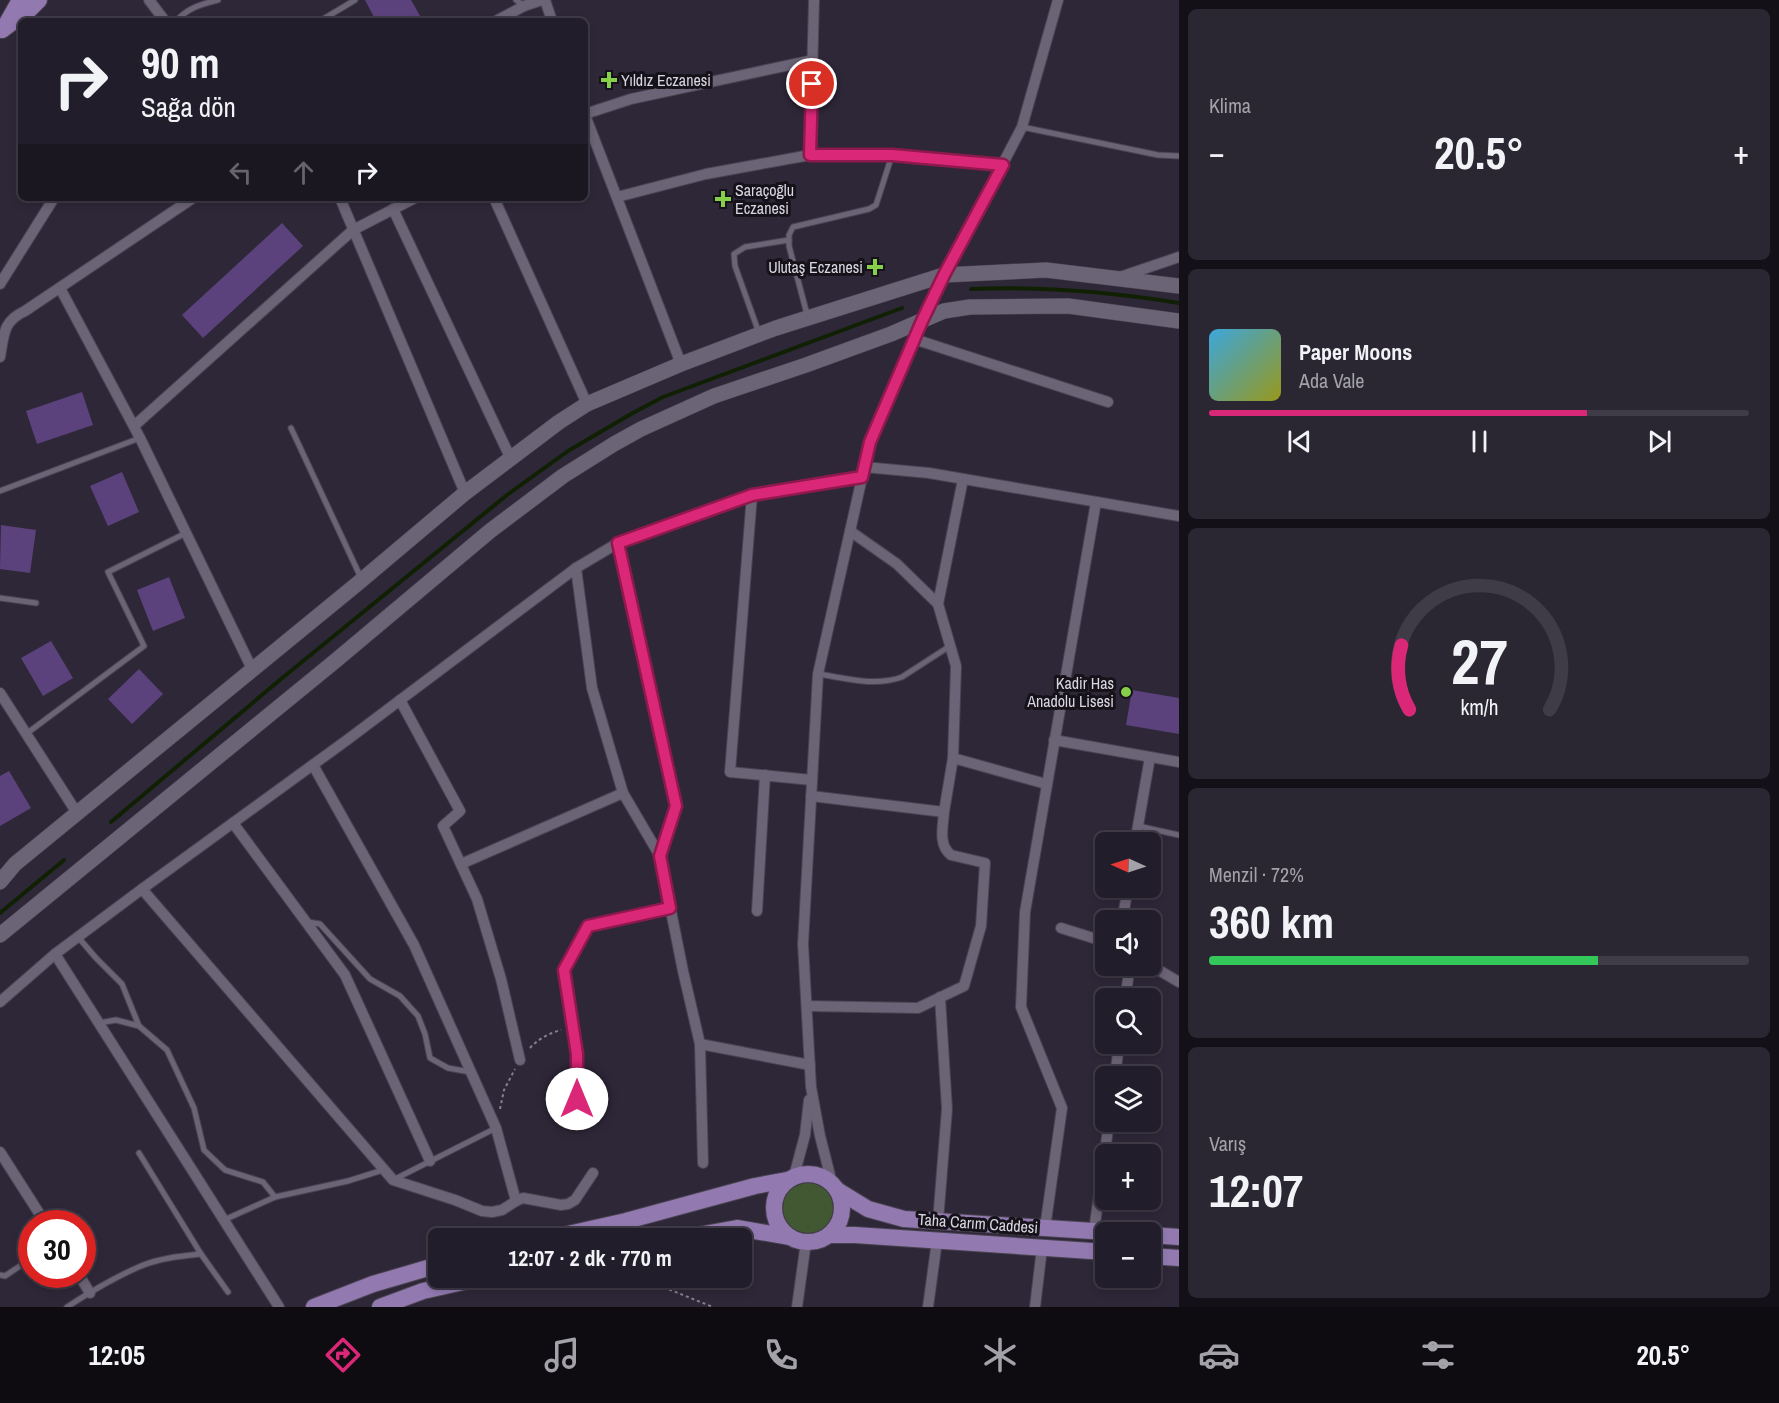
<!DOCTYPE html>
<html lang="tr">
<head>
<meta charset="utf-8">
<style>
  :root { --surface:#221d2a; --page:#2a2632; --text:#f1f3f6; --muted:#a2a2a8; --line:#3f3b47; --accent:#db2777 }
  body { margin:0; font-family:"Archivo Narrow",sans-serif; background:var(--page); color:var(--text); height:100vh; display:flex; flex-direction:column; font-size:22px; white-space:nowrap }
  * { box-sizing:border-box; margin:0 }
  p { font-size:20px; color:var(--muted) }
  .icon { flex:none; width:33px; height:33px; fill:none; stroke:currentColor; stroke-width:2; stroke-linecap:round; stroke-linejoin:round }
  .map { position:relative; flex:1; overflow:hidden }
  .panel { display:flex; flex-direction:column; gap:9px; padding:9px; background:#131017; width:600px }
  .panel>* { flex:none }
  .hud { position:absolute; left:18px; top:18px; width:570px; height:183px; border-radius:9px; box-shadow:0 3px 9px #0003,0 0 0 2px var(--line); background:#221d2a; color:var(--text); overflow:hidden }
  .needle { width:39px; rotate:273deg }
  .buttons { position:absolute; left:1095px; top:832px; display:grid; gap:12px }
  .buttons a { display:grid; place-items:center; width:66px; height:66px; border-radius:9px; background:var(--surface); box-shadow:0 3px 9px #0003,0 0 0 2px var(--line); font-size:30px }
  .speed { position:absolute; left:18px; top:1210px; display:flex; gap:12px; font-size:30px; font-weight:700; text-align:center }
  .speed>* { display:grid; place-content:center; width:78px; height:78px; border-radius:50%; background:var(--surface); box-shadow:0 3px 9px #0003,0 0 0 2px var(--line); line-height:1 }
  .speed .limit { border:9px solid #d22; background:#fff; color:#111 }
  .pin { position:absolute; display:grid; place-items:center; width:51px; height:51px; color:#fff; margin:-26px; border:3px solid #fff; border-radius:50%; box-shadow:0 2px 6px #0007 }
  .me { position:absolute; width:66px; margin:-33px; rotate:0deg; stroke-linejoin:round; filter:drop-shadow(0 0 4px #0008) }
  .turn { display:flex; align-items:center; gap:21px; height:126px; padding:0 24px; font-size:27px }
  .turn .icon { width:78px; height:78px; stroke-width:2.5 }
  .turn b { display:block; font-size:42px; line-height:51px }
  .lanes { display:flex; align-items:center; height:57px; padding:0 24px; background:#0003; justify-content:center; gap:30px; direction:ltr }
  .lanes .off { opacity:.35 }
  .big { font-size:45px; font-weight:700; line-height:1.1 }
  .panel .card { flex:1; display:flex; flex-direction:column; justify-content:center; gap:9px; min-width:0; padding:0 21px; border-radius:9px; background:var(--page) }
  .panel .dial { align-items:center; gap:0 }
  .dial svg { height:156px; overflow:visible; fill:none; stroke:var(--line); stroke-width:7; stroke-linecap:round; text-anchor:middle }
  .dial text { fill:var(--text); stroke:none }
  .song { display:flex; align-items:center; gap:18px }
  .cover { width:72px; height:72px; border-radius:9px; background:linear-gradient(135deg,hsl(200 70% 55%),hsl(60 70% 35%)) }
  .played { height:6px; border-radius:3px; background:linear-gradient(90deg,var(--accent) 70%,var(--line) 70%) }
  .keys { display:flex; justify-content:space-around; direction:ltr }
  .heat { display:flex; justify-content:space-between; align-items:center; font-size:33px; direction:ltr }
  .charge { height:9px; border-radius:4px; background:linear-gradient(90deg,#34c759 72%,var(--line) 0) }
  .trip { position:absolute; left:428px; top:1228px; width:324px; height:60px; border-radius:9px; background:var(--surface); box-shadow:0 3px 9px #0003,0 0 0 2px var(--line); font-weight:700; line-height:60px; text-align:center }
  .menu { display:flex; height:96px; justify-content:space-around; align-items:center; background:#0e0c11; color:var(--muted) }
  .menu .icon { width:42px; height:42px }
  .menu .selected { color:var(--accent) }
  .menu b { font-size:27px; color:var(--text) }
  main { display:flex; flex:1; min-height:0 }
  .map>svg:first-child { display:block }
  .green { fill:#425833 }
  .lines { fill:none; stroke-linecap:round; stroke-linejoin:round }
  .stream { stroke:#102103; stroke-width:4 }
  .building { fill:#5c427c }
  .lane-casing { stroke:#4a4351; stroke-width:7 }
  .street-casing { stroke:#4a4351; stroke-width:12 }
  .secondary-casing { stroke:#4a4351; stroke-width:16 }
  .primary-casing { stroke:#4a4351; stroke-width:18 }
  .path { stroke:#86808e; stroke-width:2; stroke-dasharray:3 3; stroke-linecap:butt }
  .lane { stroke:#6b6376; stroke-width:5 }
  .street { stroke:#6b6376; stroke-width:10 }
  .secondary { stroke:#6b6376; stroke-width:15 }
  .primary { stroke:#927ab1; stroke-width:16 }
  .route-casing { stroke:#8e194d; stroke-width:15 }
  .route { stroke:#db2777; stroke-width:10 }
  .poi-dot { fill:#86cf4b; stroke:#151219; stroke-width:2 }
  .labels { text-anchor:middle; stroke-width:6; stroke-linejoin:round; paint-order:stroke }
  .poi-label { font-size:16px; fill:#dad6e1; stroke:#151219; text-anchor:start }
  .street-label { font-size:16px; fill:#dad6e1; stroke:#151219 }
</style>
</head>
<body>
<main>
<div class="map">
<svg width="1179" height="1307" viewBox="0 0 1179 1307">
  <rect width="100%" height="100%" fill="#2e2738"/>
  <circle class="green" cx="808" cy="1208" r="25"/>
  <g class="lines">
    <g class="stream">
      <path d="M971,289c70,-3 139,3 208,14"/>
      <path d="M111,822l170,-143 226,-184 61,-44 63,-37 32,-17 239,-89"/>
      <path d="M0,913l64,-53"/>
    </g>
  </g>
  <g class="building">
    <path d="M365,0h46l12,21h-47z"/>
    <path d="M282,223l21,23 -100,92 -21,-23z"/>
    <path d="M82,392l11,33 -56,19 -11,-33z"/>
    <path d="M122,472l17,40 -31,14 -18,-40z"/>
    <path d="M1,525l35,5 -6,43 -30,-4z"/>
    <path d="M169,577l16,41 -32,13 -16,-41z"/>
    <path d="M51,641l22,37 -30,18 -22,-38z"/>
    <path d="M139,669l24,25 -31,30 -24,-25z"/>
    <path d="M1132,690l47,8v36l-53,-9z"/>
    <path d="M9,771l22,37 -31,18v-50z"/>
  </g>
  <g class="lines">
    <defs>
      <g id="lane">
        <path d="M516,0l8,6"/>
        <path d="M176,21c12,-13 25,-17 42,-21"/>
        <path d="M320,21l35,-21"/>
        <path d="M1022,127l136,28 21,1"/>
        <path d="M808,318l-19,-72v-11l4,-8 76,-18 7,-4 16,-50"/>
        <path d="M759,333l-24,-67 -1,-12 11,-7 44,-7"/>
        <path d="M291,428l70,150"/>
        <path d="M0,491l140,-53"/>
        <path d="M0,598l36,5"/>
        <path d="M818,674c27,4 57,13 84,3l48,-31"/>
        <path d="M26,734l118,-88 -36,-74 78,-39"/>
        <path d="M1138,826l41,9"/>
        <path d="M308,922l12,2 50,55 30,17 18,20 7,18 5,24 18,10 22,4"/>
        <path d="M78,937l18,21 26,26 17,42"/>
        <path d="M99,1023l17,-3 23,6 28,24 27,58 10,42 21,20 38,12 12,15"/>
        <path d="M139,1153l62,101 27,38"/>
        <path d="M395,1179l101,-51"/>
        <path d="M224,1220l51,-23 73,-16 35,-11"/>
        <path d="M0,1275l5,1 27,-18"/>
        <path d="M67,1307c23,-15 48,-30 74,-41 19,-8 41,-10 60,-12"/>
      </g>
      <g id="street">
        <path d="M149,0l16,21"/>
        <path d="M545,0l7,21"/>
        <path d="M496,21l28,-15 18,-6"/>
        <path d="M585,114l46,-15 182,-39"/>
        <path d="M585,115l96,249"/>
        <path d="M810,155l4,-155"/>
        <path d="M617,197l89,-23 104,-19h82l111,10"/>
        <path d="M340,198l125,295"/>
        <path d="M494,198l93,206"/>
        <path d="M393,209l117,248"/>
        <path d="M1120,277l59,-20"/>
        <path d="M0,284l54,-86"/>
        <path d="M60,288l80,150 112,231"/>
        <path d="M914,339l194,63"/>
        <path d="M0,357c4,-23 3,-36 25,-46l168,-113"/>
        <path d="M134,426l219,-196 62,-32"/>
        <path d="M864,467l65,6 250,43"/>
        <path d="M963,479l-25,125 18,62 -3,92 93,26"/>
        <path d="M752,495l-22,277 82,8"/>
        <path d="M850,531l47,33 41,40"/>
        <path d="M618,543l58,263 -16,50"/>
        <path d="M576,568l16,120 31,105 37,63 23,115 17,73 3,119"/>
        <path d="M0,693l77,120"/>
        <path d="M400,700l60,111 -17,15 34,73 24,80 19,81"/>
        <path d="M1054,740l125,22"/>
        <path d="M313,765l101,180 82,183 20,73"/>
        <path d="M811,796l133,16 9,-54"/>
        <path d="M233,823l112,152 85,186"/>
        <path d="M1135,843l15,-86"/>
        <path d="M461,864l162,-71"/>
        <path d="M142,889l251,291 62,20 27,11 10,1 10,-2 14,-9 7,-3 38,7 7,-1 7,-4 18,-27"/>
        <path d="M757,911l8,-136"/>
        <path d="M1122,921l6,-33"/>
        <path d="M1061,928l45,14"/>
        <path d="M55,954l224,353"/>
        <path d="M1150,965l29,17"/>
        <path d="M1125,999l5,-33"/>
        <path d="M0,1002l55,-48 87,-65 205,-149 229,-172 42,-25 134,-48 110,-18"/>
        <path d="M807,1006l111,2 46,-22 17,-60 4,-63 -34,-8c-13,-10 -8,-28 -7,-43"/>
        <path d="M700,1044l110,21"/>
        <path d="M1115,1077l4,-33"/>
        <path d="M577,1122v-68l-13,-84 24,-45 82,-18"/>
        <path d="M0,1152l46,72"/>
        <path d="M794,1176l11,-41 4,-35"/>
        <path d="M832,1183l-12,-47 -9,-49 -8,-143 15,-270 52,-232 60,-139 92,-176 36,-127"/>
        <path d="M938,1221l9,-112 -7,-112"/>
        <path d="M1045,1228l17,-120 -41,-101 4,-95 71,-410"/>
        <path d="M1094,1231l15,-109"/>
        <path d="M79,1275l11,18"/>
        <path d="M797,1307l9,-65"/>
        <path d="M928,1307l9,-66"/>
        <path d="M1035,1307l7,-59"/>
      </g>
      <g id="secondary">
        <path d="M0,882l15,-18 342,-280 108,-91 94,-71 28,-18 94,-40 95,-36 168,-53 102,-5 133,16"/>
        <path d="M0,935l334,-273 156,-131 73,-55 51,-32 27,-15 73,-33 92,-31 85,-31 53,-23 26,-4 98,-1 111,15"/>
      </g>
      <g id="primary">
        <path d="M7,23l13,-23"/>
        <path d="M2,30l28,-21 9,-9"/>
        <circle cx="808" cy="1208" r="34"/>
        <path d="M837,1190l31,19 36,10 220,14"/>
        <path d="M829,1235h26l251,17"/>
        <path d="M1150,1235l29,2"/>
        <path d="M546,1239l80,-18 129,-35 32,-6"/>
        <path d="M676,1239l61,-11 53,9"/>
        <path d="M1150,1256l29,2"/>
        <path d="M314,1307l59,-23 65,-19"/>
        <path d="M380,1307l43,-16 58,-13"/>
      </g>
    </defs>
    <use href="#lane" class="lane-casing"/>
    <use href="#street" class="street-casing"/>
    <use href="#secondary" class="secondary-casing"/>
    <use href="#primary" class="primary-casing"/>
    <g class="path">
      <path d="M530,1048c8,-9 20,-15 31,-18"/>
      <path d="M500,1109l4,-19 11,-21"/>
      <path d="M658,1285l55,22"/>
    </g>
    <use href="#lane" class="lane"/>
    <use href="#street" class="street"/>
    <use href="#secondary" class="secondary"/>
    <use href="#primary" class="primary"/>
  </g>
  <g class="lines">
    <defs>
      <path id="route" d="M577,1099v-45l-13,-84 24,-44 82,-18 -10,-52 16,-50 -58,-263 134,-48 110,-18 8,-35 52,-121 22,-46 59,-110 -111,-10h-82l2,-71"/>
    </defs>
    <use href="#route" class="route-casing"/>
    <use href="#route" class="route"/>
  </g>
  <g class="poi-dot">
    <path d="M606 71h6v6h6v6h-6v6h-6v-6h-6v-6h6z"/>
    <path d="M720 190h6v6h6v6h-6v6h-6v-6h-6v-6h6z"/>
    <path d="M872 258h6v6h6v6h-6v6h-6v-6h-6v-6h6z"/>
    <circle cx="1126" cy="692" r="6"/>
  </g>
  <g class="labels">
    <g class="poi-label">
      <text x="621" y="86">Yıldız Eczanesi</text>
      <text x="735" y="196">Saraçoğlu<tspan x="735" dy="18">Eczanesi</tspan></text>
      <text x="863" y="273" text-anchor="end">Ulutaş Eczanesi</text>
      <text x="1114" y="689" text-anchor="end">Kadir Has<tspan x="1114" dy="18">Anadolu Lisesi</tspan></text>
    </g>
    <g class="street-label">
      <text transform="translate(978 1223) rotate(4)" y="6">Taha Carım Caddesi</text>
    </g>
  </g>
</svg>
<div class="buttons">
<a><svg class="needle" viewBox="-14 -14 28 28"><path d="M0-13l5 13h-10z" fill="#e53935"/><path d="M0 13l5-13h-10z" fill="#a2a2a8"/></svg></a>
<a><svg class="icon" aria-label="sound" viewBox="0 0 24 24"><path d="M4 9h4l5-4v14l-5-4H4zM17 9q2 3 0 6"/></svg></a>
<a><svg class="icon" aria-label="search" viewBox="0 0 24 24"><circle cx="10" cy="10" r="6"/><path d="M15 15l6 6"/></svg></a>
<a><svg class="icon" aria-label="layers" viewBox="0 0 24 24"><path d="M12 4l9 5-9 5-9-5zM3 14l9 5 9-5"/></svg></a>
<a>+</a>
<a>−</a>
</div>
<div class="speed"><div class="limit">30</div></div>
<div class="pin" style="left:812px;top:84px;background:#d93025"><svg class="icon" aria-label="arrive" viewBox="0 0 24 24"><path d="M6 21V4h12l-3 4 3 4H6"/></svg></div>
<svg class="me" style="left:577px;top:1099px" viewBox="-20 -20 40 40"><circle r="19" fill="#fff"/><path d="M0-13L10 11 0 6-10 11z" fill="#db2777"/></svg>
<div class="trip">12:07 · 2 dk · 770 m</div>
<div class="hud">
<div class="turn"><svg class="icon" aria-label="right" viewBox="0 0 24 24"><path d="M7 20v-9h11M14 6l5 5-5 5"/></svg><div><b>90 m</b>Sağa dön</div></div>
<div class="lanes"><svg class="icon off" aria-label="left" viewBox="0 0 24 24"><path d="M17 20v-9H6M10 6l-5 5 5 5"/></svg><svg class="icon off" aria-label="ahead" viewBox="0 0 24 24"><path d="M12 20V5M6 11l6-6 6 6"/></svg><svg class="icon" aria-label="right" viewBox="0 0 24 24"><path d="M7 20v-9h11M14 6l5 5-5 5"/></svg></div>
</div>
</div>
<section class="panel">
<div class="card"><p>Klima</p>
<div class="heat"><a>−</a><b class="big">20.5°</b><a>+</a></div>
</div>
<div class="card">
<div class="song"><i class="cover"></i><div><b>Paper Moons</b><p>Ada Vale</p></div></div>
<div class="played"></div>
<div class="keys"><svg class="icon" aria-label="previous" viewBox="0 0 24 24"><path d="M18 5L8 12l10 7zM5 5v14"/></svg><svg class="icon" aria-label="pause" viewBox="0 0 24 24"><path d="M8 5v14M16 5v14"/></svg><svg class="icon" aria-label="next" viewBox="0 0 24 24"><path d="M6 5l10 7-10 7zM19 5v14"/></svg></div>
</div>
<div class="card dial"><svg viewBox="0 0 100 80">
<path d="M14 69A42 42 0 1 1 86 69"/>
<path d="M14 69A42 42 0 0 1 10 36" stroke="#db2777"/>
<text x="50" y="56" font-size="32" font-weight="700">27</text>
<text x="50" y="72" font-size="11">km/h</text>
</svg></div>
<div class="card"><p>Menzil · 72%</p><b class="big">360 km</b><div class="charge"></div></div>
<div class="card"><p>Varış</p><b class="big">12:07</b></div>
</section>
</main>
<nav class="menu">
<b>12:05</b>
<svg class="icon selected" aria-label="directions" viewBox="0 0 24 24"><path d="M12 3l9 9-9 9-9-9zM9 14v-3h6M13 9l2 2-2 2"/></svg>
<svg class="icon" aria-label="music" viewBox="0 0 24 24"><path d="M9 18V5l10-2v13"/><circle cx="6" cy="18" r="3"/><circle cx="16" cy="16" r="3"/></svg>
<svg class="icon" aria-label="phone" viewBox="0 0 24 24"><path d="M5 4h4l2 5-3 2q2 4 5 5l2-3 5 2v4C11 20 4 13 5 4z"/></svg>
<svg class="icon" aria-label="climate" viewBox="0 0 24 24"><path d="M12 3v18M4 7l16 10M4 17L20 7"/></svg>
<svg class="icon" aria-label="car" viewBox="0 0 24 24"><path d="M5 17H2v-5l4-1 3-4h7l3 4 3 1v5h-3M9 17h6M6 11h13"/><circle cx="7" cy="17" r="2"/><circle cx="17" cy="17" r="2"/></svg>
<svg class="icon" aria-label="filters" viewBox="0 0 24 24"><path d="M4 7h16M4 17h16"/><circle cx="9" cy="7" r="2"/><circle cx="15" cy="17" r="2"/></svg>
<b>20.5°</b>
</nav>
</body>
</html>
